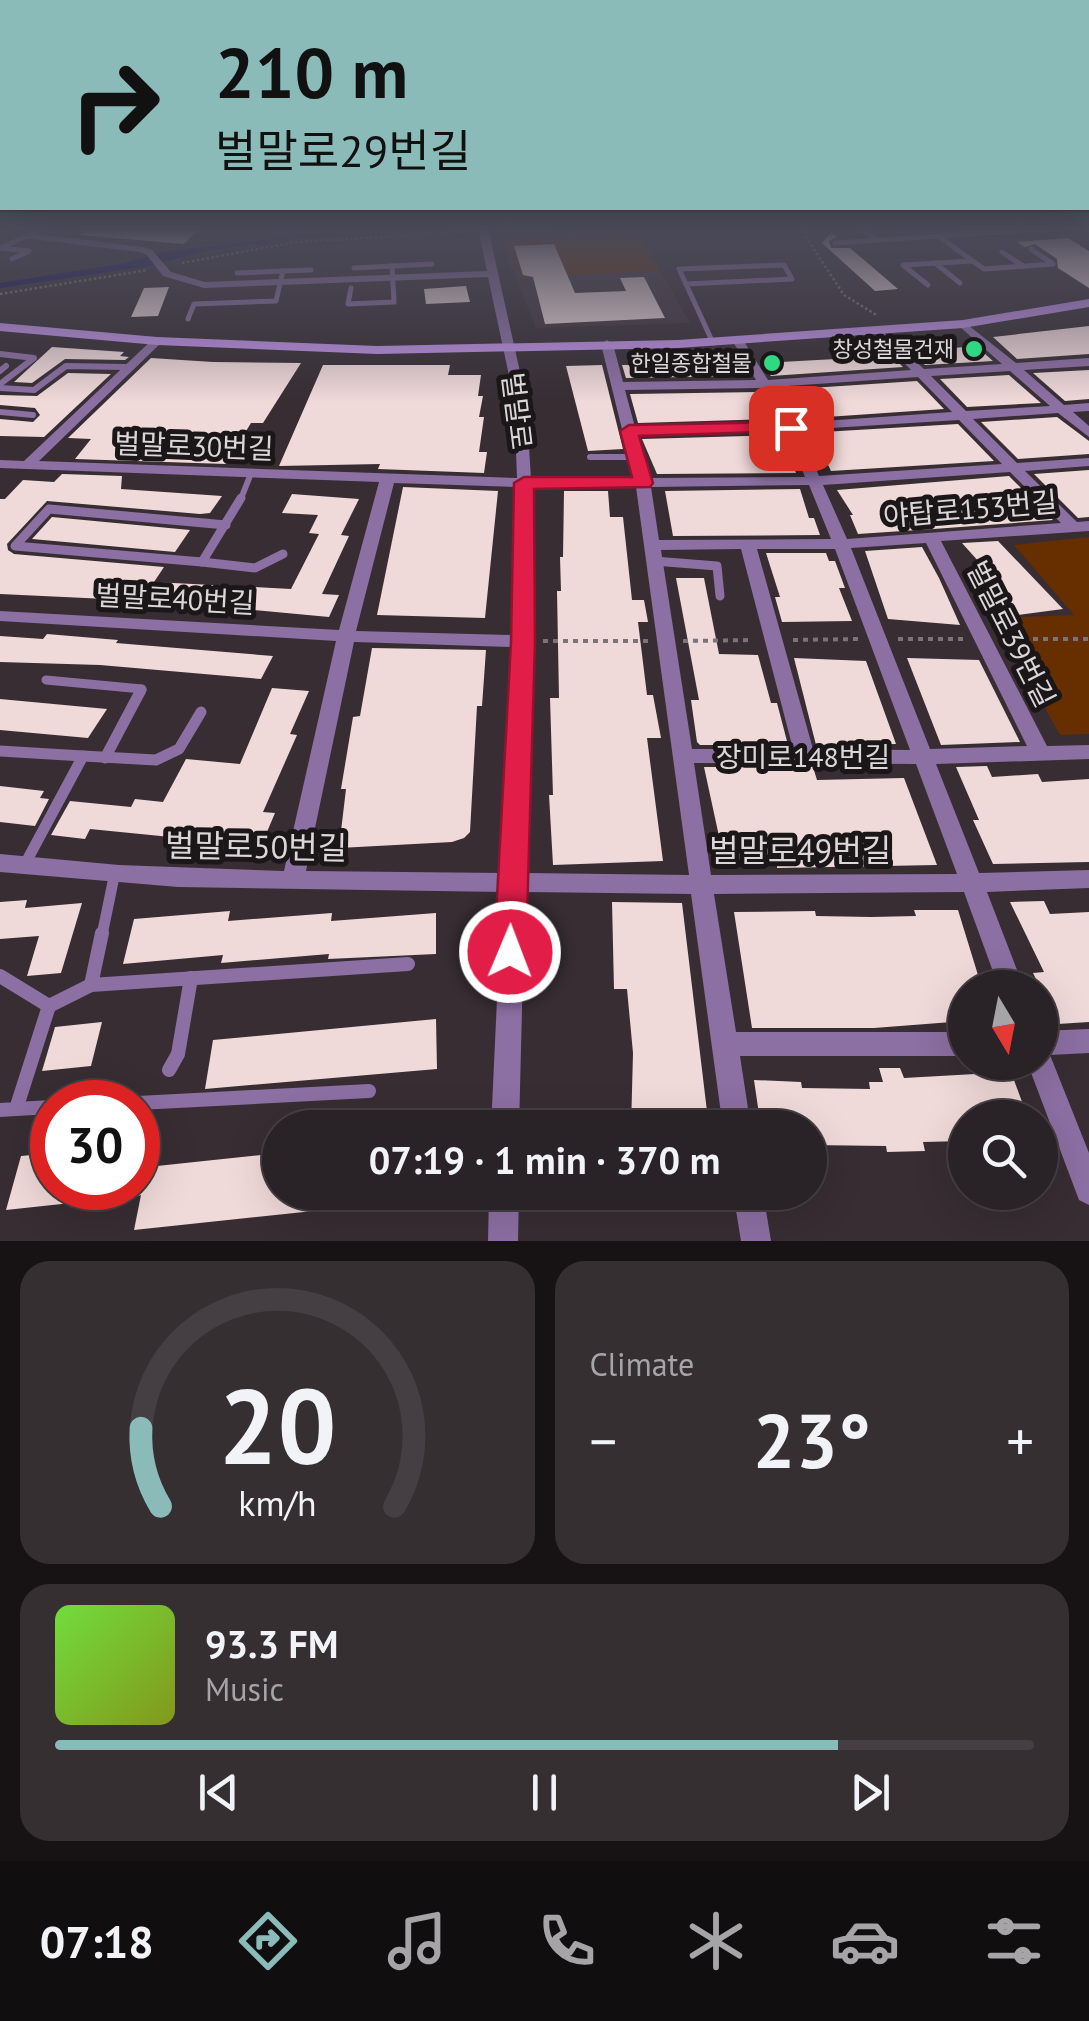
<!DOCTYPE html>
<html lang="en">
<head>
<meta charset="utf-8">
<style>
  :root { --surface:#292226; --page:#352f32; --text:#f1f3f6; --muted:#a5a4a7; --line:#453f43; --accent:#8bbbb9 }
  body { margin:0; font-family:"PT Sans","Noto Sans KR",sans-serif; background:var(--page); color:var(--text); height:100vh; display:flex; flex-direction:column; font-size:38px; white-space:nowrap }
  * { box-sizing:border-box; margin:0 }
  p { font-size:32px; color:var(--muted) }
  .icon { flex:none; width:55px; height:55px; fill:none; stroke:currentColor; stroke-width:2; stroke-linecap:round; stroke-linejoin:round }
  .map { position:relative; height:1241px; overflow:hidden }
  .details { display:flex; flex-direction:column; gap:20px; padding:20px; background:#171315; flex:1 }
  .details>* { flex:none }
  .top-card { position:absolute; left:0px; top:0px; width:1090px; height:210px; box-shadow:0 10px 40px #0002,0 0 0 2px var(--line); background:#8bbbb9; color:#111; overflow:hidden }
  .needle { width:65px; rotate:170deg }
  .buttons { position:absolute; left:948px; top:970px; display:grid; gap:20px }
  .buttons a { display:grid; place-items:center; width:110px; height:110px; border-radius:50%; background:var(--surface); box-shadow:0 10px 40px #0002,0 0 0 2px var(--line); font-size:50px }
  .speed { position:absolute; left:30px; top:1080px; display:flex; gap:20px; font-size:50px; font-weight:700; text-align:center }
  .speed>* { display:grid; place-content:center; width:130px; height:130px; border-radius:50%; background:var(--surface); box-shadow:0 10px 40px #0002,0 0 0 2px var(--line); line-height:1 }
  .speed .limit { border:15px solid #d22; background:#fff; color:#111 }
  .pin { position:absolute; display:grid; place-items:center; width:85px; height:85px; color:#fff; margin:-42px; border-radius:20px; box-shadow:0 5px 15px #0006 }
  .me { position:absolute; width:110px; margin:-55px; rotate:1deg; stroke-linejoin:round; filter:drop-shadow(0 0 8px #0008) }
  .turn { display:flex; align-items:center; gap:35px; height:210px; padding:0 50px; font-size:45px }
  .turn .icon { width:130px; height:130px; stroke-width:2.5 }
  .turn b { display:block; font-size:70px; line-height:85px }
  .big { font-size:75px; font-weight:600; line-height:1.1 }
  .details .widget { flex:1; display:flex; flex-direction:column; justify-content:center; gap:15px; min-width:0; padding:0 35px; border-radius:30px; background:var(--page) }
  .details .dial { align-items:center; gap:0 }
  .dial svg { height:260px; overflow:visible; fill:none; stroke:var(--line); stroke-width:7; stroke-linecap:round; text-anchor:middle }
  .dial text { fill:var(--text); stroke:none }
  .song { display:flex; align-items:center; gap:30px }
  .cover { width:120px; height:120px; border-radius:15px; background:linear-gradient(135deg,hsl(100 70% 55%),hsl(70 70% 35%)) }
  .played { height:10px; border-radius:5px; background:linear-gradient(90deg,var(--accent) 80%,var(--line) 80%) }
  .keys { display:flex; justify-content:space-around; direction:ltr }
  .heat { display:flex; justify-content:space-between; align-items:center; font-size:55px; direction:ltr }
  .details .tiles { flex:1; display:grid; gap:20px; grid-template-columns:1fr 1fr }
  .widget:last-child { grid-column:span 2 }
  .trip { position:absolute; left:262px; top:1110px; width:565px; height:100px; border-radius:50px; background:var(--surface); box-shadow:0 10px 40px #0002,0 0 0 2px var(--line); font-weight:600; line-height:100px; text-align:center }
  .tab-bar { display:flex; height:160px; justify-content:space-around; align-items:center; background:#100e0f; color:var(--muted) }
  .tab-bar .icon { width:70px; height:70px }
  .tab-bar .current { color:var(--accent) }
  .tab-bar b { font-size:45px; color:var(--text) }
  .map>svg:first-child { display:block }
  .built { fill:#44343d }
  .green { fill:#672e00 }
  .water { fill:#140f5b }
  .building { fill:#f0d9d9 }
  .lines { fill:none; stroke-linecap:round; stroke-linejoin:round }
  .path-far1 { stroke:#7b7378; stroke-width:2.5; stroke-dasharray:2.5 2.5; stroke-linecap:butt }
  .path { stroke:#7b7378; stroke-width:4; stroke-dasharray:5 5; stroke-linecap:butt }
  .lane-far4 { stroke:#8c6fa3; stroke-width:5 }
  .lane-far3 { stroke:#8c6fa3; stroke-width:6 }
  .lane-far2 { stroke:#8c6fa3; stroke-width:9 }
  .lane-far1 { stroke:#8c6fa3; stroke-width:11 }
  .lane { stroke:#8c6fa3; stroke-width:14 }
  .street { fill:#8c6fa3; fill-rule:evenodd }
  .secondary { fill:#c091e5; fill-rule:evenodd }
  .route { fill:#e11d48; stroke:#92132f; stroke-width:2.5 }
  .poi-dot { fill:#2fd883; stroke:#1b1719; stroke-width:4 }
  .labels { text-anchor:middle; stroke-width:10; stroke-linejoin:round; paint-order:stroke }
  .far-poi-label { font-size:22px; fill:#dcd6d9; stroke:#1b1719; text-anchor:end }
  .street-label { font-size:28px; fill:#dcd6d9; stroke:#1b1719 }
  .near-street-label { font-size:32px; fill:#dcd6d9; stroke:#1b1719 }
</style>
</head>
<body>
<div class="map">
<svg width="1089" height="1241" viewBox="0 0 1089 1241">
  <rect width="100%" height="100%" fill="#372d33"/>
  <path class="built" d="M637,230l53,93 -154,5 -37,-91z"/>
  <g class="green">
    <path d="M634,232l25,39 -137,6 -16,-39z"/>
    <path d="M1089,537v197l-29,1 -65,-117 79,-3 -60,-70z"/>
  </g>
  <path class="water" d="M360,228h104l-93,2 -94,10 -72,11 -56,15 -149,22v-5l125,-20 38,-11z"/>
  <g class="building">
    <path d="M92,228l50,1 57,-1 -15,16 -104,-9z"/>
    <path d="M831,232l6,5 -8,4 2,7h19l48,41 -23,2 -53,-48z"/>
    <path d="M1068,238l21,13v37l-31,-20 -1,-9 -22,-15 -10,3 -8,-5z"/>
    <path d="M554,244l21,49 51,-2 -6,-13 24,-1 21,41 -120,6 -12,-47 -10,-2 -9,-29z"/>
    <path d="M466,286l4,16 -44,2 -2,-15z"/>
    <path d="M169,287l-11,29 -27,1 13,-29z"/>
    <path d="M1089,326v28l-72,5 -24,-22z"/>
    <path d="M949,344l4,4 23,-2 17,15 -68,4 -17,-16z"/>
    <path d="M52,347l72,5 -4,4 9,1 -4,3 -60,-1 -33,24 -18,-1z"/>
    <path d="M888,352l15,15 -132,9 -9,-13 111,-6 -4,-4z"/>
    <path d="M151,358l62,4 88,1 -38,60h-12l-25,41 -151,-5 16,-20 -23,-1z"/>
    <path d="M742,364l7,12 -123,2 -4,-13z"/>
    <path d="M323,365h127l-2,10h33l-3,21h5l-4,21h5l-5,35h8l-3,21 -106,-4 2,-5 -101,2z"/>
    <path d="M602,365l21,84 -35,2 -22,-85z"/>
    <path d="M1089,370v29l-24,2 -32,-28z"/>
    <path d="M68,373l43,1 -67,63 -44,-1v-17l33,3 7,-7 -5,-7 -35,-3v-10l37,1z"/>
    <path d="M1009,375l32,28 -74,4 -27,-28z"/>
    <path d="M917,381l27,28 -147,10 -17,-29z"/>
    <path d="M759,392l16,27 -137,4 -8,-29z"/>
    <path d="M1057,417l32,24v13l-71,5 -37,-37z"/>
    <path d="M958,424l36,37 -163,10 -10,-21 -4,1 -11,-18z"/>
    <path d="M782,435l14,38 -139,1 -15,-35z"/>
    <path d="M1089,470v47l-11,1 -44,-44z"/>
    <path d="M62,474l60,2 -1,13 101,7 -12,17 -10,1 -153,-13 -40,43 1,6 6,4 150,13 -10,15 137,7 28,-55 -10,-1 9,-18 -36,-2 10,-19 67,5 -18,36 8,1 -27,58 17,1 -10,22 -159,-15 -170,-8v-95h5l18,-19 31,2z"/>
    <path d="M1009,476l44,44 -133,10 -5,-6 3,6 -60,4 -8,-19h3l-16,-25z"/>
    <path d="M403,487l95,4 -13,127 -108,-3z"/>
    <path d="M800,489l9,29h5l6,17 -147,1 -8,-45z"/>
    <path d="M564,491h44l2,26h13l9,83h12l4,22h-10l9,73h6l8,43h-14l16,123 -110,4 -4,-70h4l-3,-97h9l-2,-107h4l-1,-34h3z"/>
    <path d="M52,517l138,13 -15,22 -143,-13z"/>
    <path d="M998,541l65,68 -68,9 -19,-23 29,-4 -43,-48z"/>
    <path d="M922,547l17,31 21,47 -72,-6 -23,-68z"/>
    <path d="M766,553h60l3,8h6l10,27h-6l13,33 -70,1 -7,-25h5z"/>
    <path d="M676,578h28l15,76 39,1 13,48h6l11,42h-88l-3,-3 -6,-42h8z"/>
    <path d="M47,634l71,6 -2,3 157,13 -12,23 -161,-14 -100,-3v-26l43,3z"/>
    <path d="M372,648l114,2 -4,56h-5l-7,126 -6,6 -12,4 -113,6 7,-59h-5l12,-72 7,-1z"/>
    <path d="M794,658l72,3 30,83 -80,1z"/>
    <path d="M907,658l72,2 41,82 -79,3z"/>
    <path d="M272,688l37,3 -19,43 7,1 -34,77 12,1 -14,33 -171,-17 -5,10 -34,-4 19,-34 61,6 4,-8 28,3 23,-43 54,5z"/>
    <path d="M0,699l107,10 -19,29 -88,-8z"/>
    <path d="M987,766l5,11 46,-3 4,8 47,-3v83l-96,2 -20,-44h6l-23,-53z"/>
    <path d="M704,767h109l4,13 87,-2 33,87 -160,3v-5l-52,1z"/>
    <path d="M0,786l44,5 -4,7 9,1 -14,27 -35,-4z"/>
    <path d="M27,900l-2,8 57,-5 -21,70 -34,3 12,-40 -39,3v-37z"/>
    <path d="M1044,901l6,13 39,-2v110l-31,2 -25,-51 11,-1 -34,-70z"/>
    <path d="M612,902l70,1 27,225h-78l2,-75 -6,-64h-13z"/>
    <path d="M914,910h44l24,78h-17v33l-91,7h-122l-18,-116 81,-1 1,5 55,1 45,-1z"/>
    <path d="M230,911l-2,10 104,-8 -1,8 105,-8v41l-108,5 1,-5 -108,9 2,-8 -100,9 11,-45z"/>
    <path d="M436,1019l1,50 -232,20 8,-49z"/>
    <path d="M102,1022l-11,44 -49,5 13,-44z"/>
    <path d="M879,1068h21l4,10 107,-6 17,46h-63v23l-42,1 2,9 -38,1 -1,-6 -76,-1v-17h-49l-7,-48 47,2 1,6 68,1 -1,-7h14z"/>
    <path d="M52,1153v35h56v11l-102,11 15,-54z"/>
    <path d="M280,1153v39h100v12l-246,26 7,-35 -3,1v-28z"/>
  </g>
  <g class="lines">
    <g class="path-far1">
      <path d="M800,228l44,67 34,21"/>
      <path d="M500,230l124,-2"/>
      <path d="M182,263l114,-21 174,-10"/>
      <path d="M0,294l148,-24"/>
    </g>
    <g class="path">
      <path d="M898,639h65"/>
      <path d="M1003,639h86"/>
      <path d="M793,640l65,-1"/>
      <path d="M543,641h105"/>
      <path d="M683,641l70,-1"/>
    </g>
    <g class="lane-far4">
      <path d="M860,228l16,12"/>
      <path d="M938,236l46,33 69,-5 -22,-15"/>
      <path d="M835,243l226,-15"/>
      <path d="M2,247l25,-11"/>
      <path d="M0,248l29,3 -17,8"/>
      <path d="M1002,252l21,14"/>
      <path d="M935,263l25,20"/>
      <path d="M784,265l8,14 -106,5 -7,-15z"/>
      <path d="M392,266l40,-2"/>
      <path d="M283,271l28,-1"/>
      <path d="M686,284l27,59"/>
      <path d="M928,285l-25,-20 69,-4"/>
      <path d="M351,288l-3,16 46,-2 -2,-36 -38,2"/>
      <path d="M188,319l6,-15 82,-3 7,-30 -46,2"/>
    </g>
    <g class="lane-far3">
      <path d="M0,354l34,4 -34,26"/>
      <path d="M0,371l6,-5"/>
      <path d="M0,388l34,2 32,-24 59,1"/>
      <path d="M0,412l33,3"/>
      <path d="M590,457h47"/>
      <path d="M240,501l10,-25"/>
    </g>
    <g class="lane-far2">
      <path d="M226,525l-177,-16 -34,37 187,16 39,-64"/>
      <path d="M654,561l63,5 3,30"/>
      <path d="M202,562l53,6 28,-14"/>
      <path d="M46,680l96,9 -2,4"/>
    </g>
    <g class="lane-far1">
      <path d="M0,751l83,5 -58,108"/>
      <path d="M83,756l73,4 23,-11 22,-37"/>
      <path d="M105,758l36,-68"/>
      <path d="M102,935l12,-58"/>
    </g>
    <g class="lane">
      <path d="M102,933l-11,52 317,-21"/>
      <path d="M0,976l49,30"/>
      <path d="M169,1070l9,-16 13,-76"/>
      <path d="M138,1103l231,-12"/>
      <path d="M16,1109l36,-2"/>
      <path d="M0,1110l16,-1 33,-103 42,-21"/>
    </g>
    <g class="street">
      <path d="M34,228h12l-9,6 106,13 9,3 19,22 34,10 282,-11 -9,-43h10l38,171 5,80 103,-1 -33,-134 6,-4 6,4 10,38 133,-2 -23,-38 6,-4 4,2 25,40 143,-10 -35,-36v-4l4,-1 44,40 78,-5 -43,-38v-4l4,-1 53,42 73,-5v8l-65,4 40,35 25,-2v8l-16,1 16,14v11l-31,-24 -85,6 44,44 72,-5v8l-64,5 52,51 12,-1v10l-148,10 106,205 42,-1v14l-153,5 43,109 110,-3v18l-102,4 37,96h-25l-35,-96 -250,2 22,138h229v24h-225l11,72h-28l-32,-234 -166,-2 -6,236h-28l11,-236 -324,-5 -178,-15v-18l119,11 165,6 52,-230 -336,-20v-10l339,19 40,-148 -379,-14v-8l24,1 129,-122 10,2 -124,120 478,17 -3,-79 -26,-122 -284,11 -41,-12 -17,-22 -7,-2 -115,-14v-4zM1010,371l40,35 -84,5 -35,-35zM918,377l34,35 -157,11 -22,-36zM761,388l21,35 -147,4 -10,-37zM959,420l43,44 -183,12 -20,-46zM786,431l19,46 -156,1 -12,-43zM1010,472l51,51 -214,16 -24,-54zM394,483l123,4 -3,148 -158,-4zM809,485l22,54 -172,1 -8,-53zM531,487h105l53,388 -163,-2 6,-232zM926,543l101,203 -97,3 -79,-201zM741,549l52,200h-101l-31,-199zM757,549h78l75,201 -97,-1zM354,642l160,5 -11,226 -197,-2zM694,763l222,1 41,110 -246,1z"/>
      <path d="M1080,228h9v6z"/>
      <path d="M1089,1029v24l-39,2 39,98v52l-10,-5 -52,-138h13v-31z"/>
      <path d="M489,1192h30l-1,49h-30z"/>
      <path d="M733,1192h30l8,49h-30z"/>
    </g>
    <path class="secondary" d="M1089,299v8l-126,21 -285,20 -301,6 -220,-9 -157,-14v-8l157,14 220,9 301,-6 285,-20z"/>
  </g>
  <linearGradient id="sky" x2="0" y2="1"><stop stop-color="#1e191c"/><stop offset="0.57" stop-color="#4d4c5b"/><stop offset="1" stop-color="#4d4c5b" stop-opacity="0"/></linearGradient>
  <rect width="1089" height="402" fill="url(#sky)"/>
  <path class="route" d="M791,422l9,6 -3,3 -158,5 14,47 -3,4 -116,2 1,153 -9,310 -5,10 -11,4 -11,-4 -5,-10 17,-310 3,-159 10,-6h108l-12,-46 9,-6z"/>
  <g class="poi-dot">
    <circle cx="974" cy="349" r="10"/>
    <circle cx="772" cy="363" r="10"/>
  </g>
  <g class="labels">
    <g class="far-poi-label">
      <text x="954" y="357">창성철물건재</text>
      <text x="752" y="371">한일종합철물</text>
    </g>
    <g class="street-label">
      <text transform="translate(517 411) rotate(83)" y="10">벌말로</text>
      <text transform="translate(194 446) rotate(2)" y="10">벌말로30번길</text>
      <text transform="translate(970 509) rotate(-5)" y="10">야탑로153번길</text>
      <text transform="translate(175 599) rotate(3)" y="10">벌말로40번길</text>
      <text transform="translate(1011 634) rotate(63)" y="10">벌말로39번길</text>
      <text x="803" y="767">장미로148번길</text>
    </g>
    <g class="near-street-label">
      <text transform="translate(256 847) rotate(1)" y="11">벌말로50번길</text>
      <text x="800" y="862">벌말로49번길</text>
    </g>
  </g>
</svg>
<div class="buttons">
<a><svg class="needle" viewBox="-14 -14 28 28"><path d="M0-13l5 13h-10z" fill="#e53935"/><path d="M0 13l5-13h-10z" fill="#a5a4a7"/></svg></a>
<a><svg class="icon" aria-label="search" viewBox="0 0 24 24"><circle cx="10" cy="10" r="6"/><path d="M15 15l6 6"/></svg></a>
</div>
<div class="speed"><div class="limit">30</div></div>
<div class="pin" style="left:791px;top:428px;background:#d93025"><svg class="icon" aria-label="arrive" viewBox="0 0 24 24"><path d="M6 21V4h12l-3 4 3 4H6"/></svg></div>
<svg class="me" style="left:510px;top:952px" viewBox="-20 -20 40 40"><circle r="17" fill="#e11d48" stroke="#fff" stroke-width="3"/><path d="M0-11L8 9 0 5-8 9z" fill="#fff"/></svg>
<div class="trip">07:19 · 1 min · 370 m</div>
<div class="top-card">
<div class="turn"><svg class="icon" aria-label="right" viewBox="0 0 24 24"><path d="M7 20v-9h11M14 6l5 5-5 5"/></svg><div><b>210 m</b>벌말로29번길</div></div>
</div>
</div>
<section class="details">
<div class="tiles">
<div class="widget dial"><svg viewBox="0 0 100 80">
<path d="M14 69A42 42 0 1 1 86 69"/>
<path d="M14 69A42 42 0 0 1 8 45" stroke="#8bbbb9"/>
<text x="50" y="56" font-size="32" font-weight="700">20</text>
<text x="50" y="72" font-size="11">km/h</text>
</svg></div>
<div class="widget"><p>Climate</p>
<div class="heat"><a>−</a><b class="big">23°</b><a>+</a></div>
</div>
<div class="widget">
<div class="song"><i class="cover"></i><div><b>93.3 FM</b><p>Music</p></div></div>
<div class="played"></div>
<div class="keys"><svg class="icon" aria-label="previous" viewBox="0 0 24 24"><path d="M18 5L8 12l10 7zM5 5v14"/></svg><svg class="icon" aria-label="pause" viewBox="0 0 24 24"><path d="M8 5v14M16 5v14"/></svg><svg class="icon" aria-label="next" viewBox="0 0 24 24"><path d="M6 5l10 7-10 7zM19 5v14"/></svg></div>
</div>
</div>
</section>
<nav class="tab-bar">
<b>07:18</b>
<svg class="icon current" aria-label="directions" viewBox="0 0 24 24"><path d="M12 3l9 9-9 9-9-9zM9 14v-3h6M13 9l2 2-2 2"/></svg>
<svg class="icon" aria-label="music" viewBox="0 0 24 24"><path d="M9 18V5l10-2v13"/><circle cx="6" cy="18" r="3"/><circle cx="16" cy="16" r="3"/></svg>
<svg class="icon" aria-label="phone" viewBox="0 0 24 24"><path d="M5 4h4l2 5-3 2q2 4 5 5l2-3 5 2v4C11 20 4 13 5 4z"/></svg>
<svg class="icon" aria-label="climate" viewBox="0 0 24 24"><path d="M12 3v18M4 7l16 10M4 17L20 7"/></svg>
<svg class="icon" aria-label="car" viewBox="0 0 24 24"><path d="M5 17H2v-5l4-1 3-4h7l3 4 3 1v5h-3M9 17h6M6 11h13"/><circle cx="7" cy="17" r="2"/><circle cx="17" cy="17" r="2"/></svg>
<svg class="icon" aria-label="filters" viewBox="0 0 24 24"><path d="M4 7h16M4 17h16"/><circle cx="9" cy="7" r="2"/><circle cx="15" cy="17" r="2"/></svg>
</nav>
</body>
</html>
